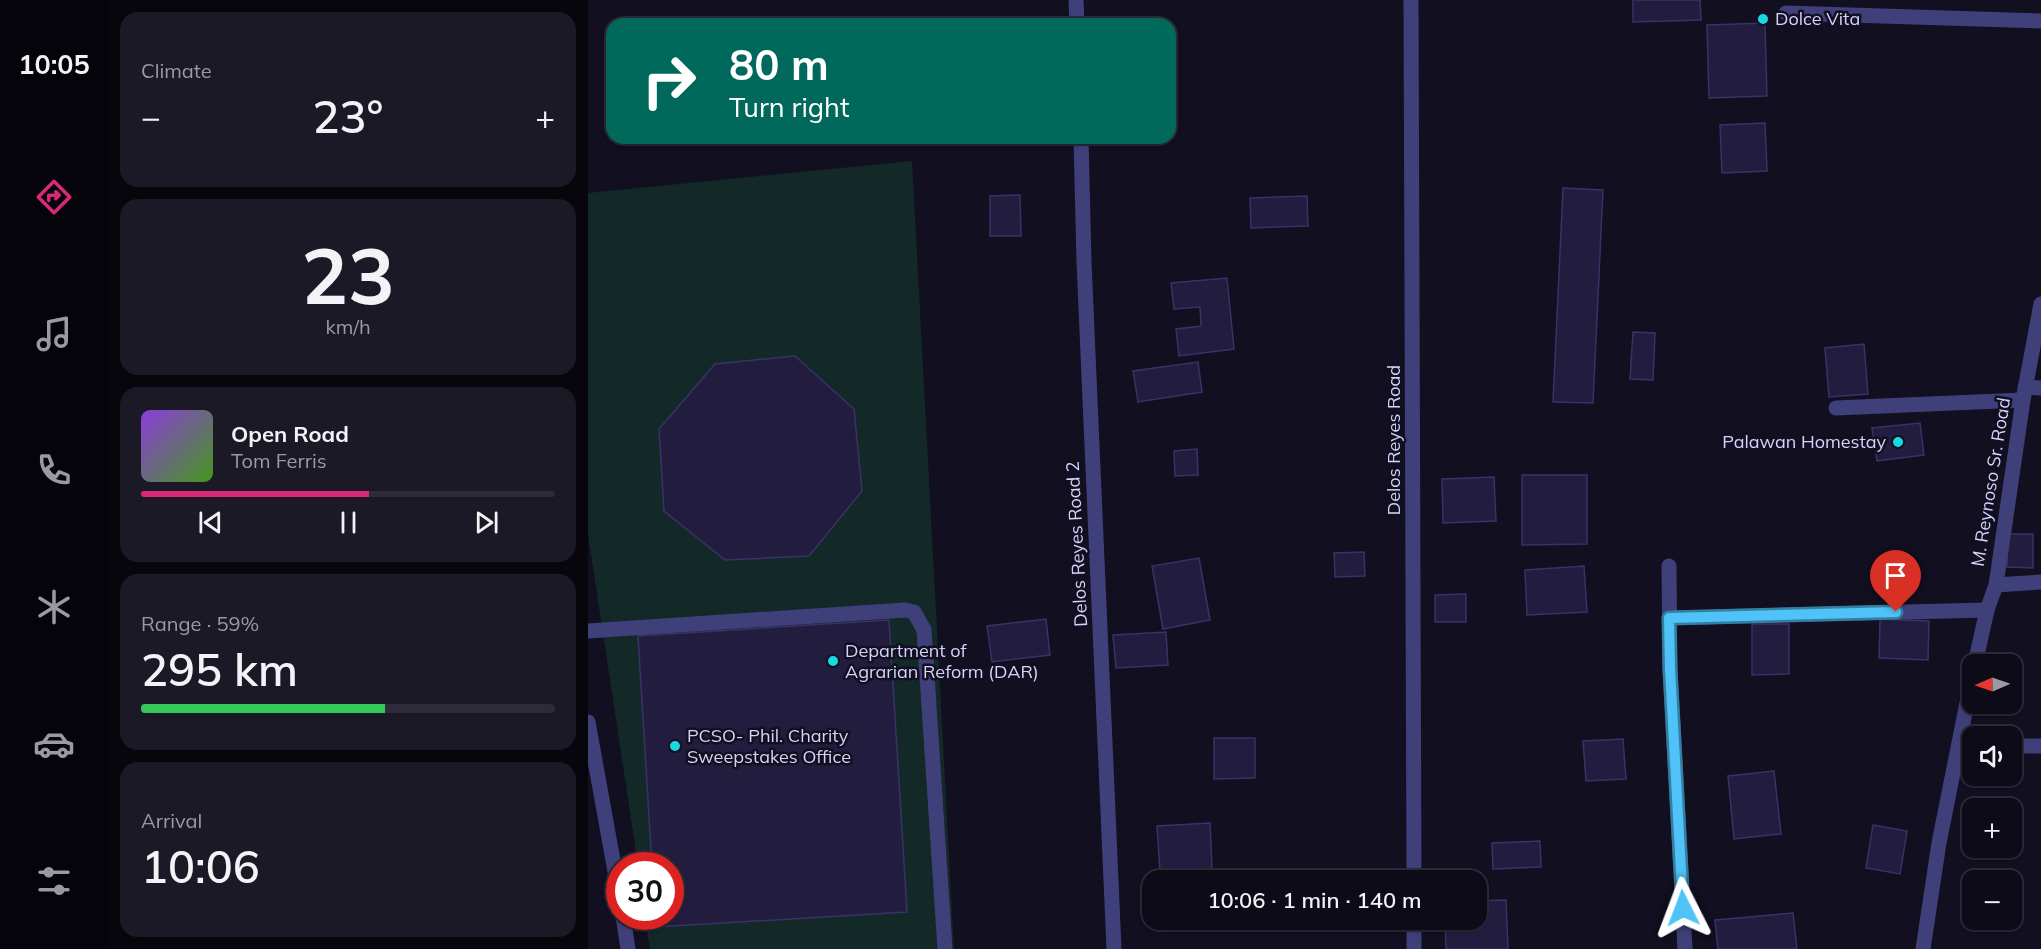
<!DOCTYPE html>
<html lang="en">
<head>
<meta charset="utf-8">
<style>
  :root { --surface:#0d0b18; --page:#1b1925; --text:#f1f3f6; --muted:#9a9ba2; --line:#2d2b37; --accent:#db2777 }
  body { margin:0; font-family:Mulish,sans-serif; background:var(--page); color:var(--text); height:100vh; display:flex; flex-direction:column; font-size:22px; white-space:nowrap }
  * { box-sizing:border-box; margin:0 }
  p { font-size:20px; color:var(--muted) }
  .icon { flex:none; width:33px; height:33px; fill:none; stroke:currentColor; stroke-width:2; stroke-linecap:round; stroke-linejoin:round }
  .map { position:relative; flex:1; overflow:hidden }
  .details { display:flex; flex-direction:column; gap:12px; padding:12px; background:#07060d; width:480px }
  .details>* { flex:none }
  .top-card { position:absolute; left:18px; top:18px; width:570px; height:126px; border-radius:18px; box-shadow:0 2px 4px #0004,0 0 0 2px var(--line); background:#00695c; color:#fff; overflow:hidden }
  .needle { width:39px; rotate:268deg }
  .buttons { position:absolute; left:1374px; top:654px; display:grid; gap:12px }
  .buttons a { display:grid; place-items:center; width:60px; height:60px; border-radius:12px; background:var(--surface); box-shadow:0 2px 4px #0004,0 0 0 2px var(--line); font-size:30px }
  .speed { position:absolute; left:18px; top:852px; display:flex; gap:12px; font-size:30px; font-weight:700; text-align:center }
  .speed>* { display:grid; place-content:center; width:78px; height:78px; border-radius:50%; background:var(--surface); box-shadow:0 2px 4px #0004,0 0 0 2px var(--line); line-height:1 }
  .speed .limit { border:9px solid #d22; background:#fff; color:#111 }
  .pin { position:absolute; display:grid; place-items:center; width:51px; height:51px; color:#fff; margin:-62px -26px; border-radius:50% 50% 50% 0; rotate:-45deg; box-shadow:0 0 6px #0007 }
  .pin .icon { rotate:45deg }
  .me { position:absolute; width:66px; margin:-33px; rotate:357deg; stroke-linejoin:round; filter:drop-shadow(0 0 4px #0008) }
  .turn { display:flex; align-items:center; gap:21px; height:126px; padding:0 24px; font-size:27px }
  .turn .icon { width:78px; height:78px; stroke-width:2.5 }
  .turn b { display:block; font-size:42px; line-height:51px }
  .big { font-size:45px; font-weight:600; line-height:1.1 }
  .details .tile { flex:1; display:flex; flex-direction:column; justify-content:center; gap:9px; min-width:0; padding:0 21px; border-radius:18px; background:var(--page) }
  .details .dial { align-items:center; gap:0 }
  .dial b { font-size:78px; line-height:1 }
  .song { display:flex; align-items:center; gap:18px }
  .cover { width:72px; height:72px; border-radius:9px; background:linear-gradient(135deg,hsl(270 70% 55%),hsl(100 70% 35%)) }
  .played { height:6px; border-radius:3px; background:linear-gradient(90deg,var(--accent) 55%,var(--line) 55%) }
  .keys { display:flex; justify-content:space-around; direction:ltr }
  .heat { display:flex; justify-content:space-between; align-items:center; font-size:33px; direction:ltr }
  .charge { height:9px; border-radius:4px; background:linear-gradient(90deg,#34c759 59%,var(--line) 0) }
  .trip { position:absolute; left:554px; top:870px; width:345px; height:60px; border-radius:18px; background:var(--surface); box-shadow:0 2px 4px #0004,0 0 0 2px var(--line); font-weight:600; line-height:60px; text-align:center }
  main { display:flex; flex:1; min-height:0 }
  .tabs { display:flex; flex-direction:column; width:108px; justify-content:space-around; align-items:center; background:#05040a; color:var(--muted) }
  .tabs .icon { width:42px; height:42px }
  .tabs .on { color:var(--accent) }
  .tabs b { font-size:27px; color:var(--text) }
  .map>svg:first-child { display:block }
  .green { fill:#132927 }
  .building { fill:#221d3f; stroke:#393269; stroke-width:1.5 }
  .lines { fill:none; stroke-linecap:round; stroke-linejoin:round }
  .minor { stroke:#3f407a; stroke-width:15 }
  .route-casing { stroke:#337fa1; stroke-width:15 }
  .route { stroke:#4fc3f7; stroke-width:10 }
  .poi-dot { fill:#18d9e2; stroke:#110f20; stroke-width:2 }
  .labels { text-anchor:middle; stroke-width:5; stroke-linejoin:round; paint-order:stroke }
  .poi-label { font-size:18px; fill:#d5d3fa; stroke:#110f20; text-anchor:start }
  .street-label { font-size:18px; fill:#d5d3fa; stroke:#110f20 }
</style>
</head>
<body>
<main>
<nav class="tabs">
<b>10:05</b>
<svg class="icon on" aria-label="directions" viewBox="0 0 24 24"><path d="M12 3l9 9-9 9-9-9zM9 14v-3h6M13 9l2 2-2 2"/></svg>
<svg class="icon" aria-label="music" viewBox="0 0 24 24"><path d="M9 18V5l10-2v13"/><circle cx="6" cy="18" r="3"/><circle cx="16" cy="16" r="3"/></svg>
<svg class="icon" aria-label="phone" viewBox="0 0 24 24"><path d="M5 4h4l2 5-3 2q2 4 5 5l2-3 5 2v4C11 20 4 13 5 4z"/></svg>
<svg class="icon" aria-label="climate" viewBox="0 0 24 24"><path d="M12 3v18M4 7l16 10M4 17L20 7"/></svg>
<svg class="icon" aria-label="car" viewBox="0 0 24 24"><path d="M5 17H2v-5l4-1 3-4h7l3 4 3 1v5h-3M9 17h6M6 11h13"/><circle cx="7" cy="17" r="2"/><circle cx="17" cy="17" r="2"/></svg>
<svg class="icon" aria-label="filters" viewBox="0 0 24 24"><path d="M4 7h16M4 17h16"/><circle cx="9" cy="7" r="2"/><circle cx="15" cy="17" r="2"/></svg>
</nav>
<section class="details">
<div class="tile"><p>Climate</p>
<div class="heat"><a>−</a><b class="big">23°</b><a>+</a></div>
</div>
<div class="tile dial"><b>23</b><p>km/h</p></div>
<div class="tile">
<div class="song"><i class="cover"></i><div><b>Open Road</b><p>Tom Ferris</p></div></div>
<div class="played"></div>
<div class="keys"><svg class="icon" aria-label="previous" viewBox="0 0 24 24"><path d="M18 5L8 12l10 7zM5 5v14"/></svg><svg class="icon" aria-label="pause" viewBox="0 0 24 24"><path d="M8 5v14M16 5v14"/></svg><svg class="icon" aria-label="next" viewBox="0 0 24 24"><path d="M6 5l10 7-10 7zM19 5v14"/></svg></div>
</div>
<div class="tile"><p>Range · 59%</p><b class="big">295 km</b><div class="charge"></div></div>
<div class="tile"><p>Arrival</p><b class="big">10:06</b></div>
</section>
<div class="map">
<svg width="1453" height="949" viewBox="0 0 1453 949">
  <rect width="100%" height="100%" fill="#110f20"/>
  <path class="green" d="M324,161l42,788h-304l-5,-32 25,-1v-50l-32,-1 -50,-331v-341z"/>
  <g class="building">
    <path d="M1045,0h67l1,20 -68,2z"/>
    <path d="M1177,23l2,73 -58,2 -2,-73z"/>
    <path d="M1177,123l2,48 -45,2 -2,-48z"/>
    <path d="M975,188l40,2 -10,213 -40,-1z"/>
    <path d="M432,195l1,41h-31v-40z"/>
    <path d="M719,196l1,30 -57,2 -1,-30z"/>
    <path d="M639,278l7,71 -55,7 -3,-27 25,-3 -1,-19 -26,2 -3,-26z"/>
    <path d="M1045,332l22,1 -2,47 -23,-1z"/>
    <path d="M1276,344l4,50 -39,3 -4,-49z"/>
    <path d="M207,356l59,53 8,82 -53,65 -84,4 -61,-49 -5,-82 56,-65z"/>
    <path d="M610,362l4,30 -64,10 -5,-31z"/>
    <path d="M1332,423l4,32 -47,6 -5,-33z"/>
    <path d="M609,449l1,26 -23,1 -1,-25z"/>
    <path d="M934,475h65v69l-65,1z"/>
    <path d="M906,477l2,44 -53,2 -1,-44z"/>
    <path d="M1419,534h26v34l-26,-1z"/>
    <path d="M776,552l1,24 -30,1 -1,-24z"/>
    <path d="M611,558l11,62 -47,9 -11,-63z"/>
    <path d="M996,566l3,46 -60,3 -2,-45z"/>
    <path d="M878,594v28h-31v-27z"/>
    <path d="M458,619l4,36 -58,7 -5,-36z"/>
    <path d="M1292,619l49,2 -1,39 -49,-2z"/>
    <path d="M301,620l18,292 -251,15v-11h14v-50h-18l-14,-230z"/>
    <path d="M1164,624h37v50l-37,1z"/>
    <path d="M578,632l2,33 -52,3 -3,-33z"/>
    <path d="M626,738h41v40l-41,1z"/>
    <path d="M1035,739l3,40 -40,2 -3,-40z"/>
    <path d="M1186,771l7,63 -47,5 -6,-63z"/>
    <path d="M622,823l2,46 -52,2 -3,-45z"/>
    <path d="M1285,825l34,6 -7,43 -34,-6z"/>
    <path d="M952,841l1,26 -48,2 -1,-26z"/>
    <path d="M918,900l2,49h-62l-1,-29h31v-19z"/>
    <path d="M1205,913l4,36h-79l-3,-29z"/>
  </g>
  <g class="lines">
    <g class="minor">
      <path d="M488,0l1,24"/>
      <path d="M823,0l3,880"/>
      <path d="M1198,13l255,8"/>
      <path d="M493,138l3,124 30,687"/>
      <path d="M1437,387l16,1"/>
      <path d="M1248,408l187,-8"/>
      <path d="M1081,566l1,103 15,280"/>
      <path d="M1408,585l45,-3"/>
      <path d="M1081,618l318,-8"/>
      <path d="M0,631l317,-21 9,2 10,18 21,319"/>
      <path d="M1387,664l12,-54 9,-25 27,-185 18,-96"/>
      <path d="M0,722l32,177"/>
      <path d="M1424,746h29"/>
      <path d="M35,916l5,33"/>
      <path d="M826,920v29"/>
      <path d="M1335,949l16,-106 33,-165"/>
    </g>
  </g>
  <g class="lines">
    <defs>
      <path id="route" d="M1095,908l-13,-239 -1,-51 227,-6"/>
    </defs>
    <use href="#route" class="route-casing"/>
    <use href="#route" class="route"/>
  </g>
  <g class="poi-dot">
    <circle cx="1175" cy="19" r="6"/>
    <circle cx="1310" cy="442" r="6"/>
    <circle cx="245" cy="661" r="6"/>
    <circle cx="87" cy="746" r="6"/>
  </g>
  <g class="labels">
    <g class="poi-label">
      <text x="1187" y="25">Dolce Vita</text>
      <text x="1298" y="448" text-anchor="end">Palawan Homestay</text>
      <text x="257" y="657">Department of<tspan x="257" dy="21">Agrarian Reform (DAR)</tspan></text>
      <text x="99" y="742">PCSO- Phil. Charity<tspan x="99" dy="21">Sweepstakes Office</tspan></text>
    </g>
    <g class="street-label">
      <text transform="translate(806 440) rotate(-90)" y="6">Delos Reyes Road</text>
      <text transform="translate(1403 482) rotate(-81)" y="6">M. Reynoso Sr. Road</text>
      <text transform="translate(489 544) rotate(-93)" y="6">Delos Reyes Road 2</text>
    </g>
  </g>
</svg>
<div class="buttons">
<a><svg class="needle" viewBox="-14 -14 28 28"><path d="M0-13l5 13h-10z" fill="#e53935"/><path d="M0 13l5-13h-10z" fill="#9a9ba2"/></svg></a>
<a><svg class="icon" aria-label="sound" viewBox="0 0 24 24"><path d="M4 9h4l5-4v14l-5-4H4zM17 9q2 3 0 6"/></svg></a>
<a>+</a>
<a>−</a>
</div>
<div class="speed"><div class="limit">30</div></div>
<div class="pin" style="left:1308px;top:612px;background:#d93025"><svg class="icon" aria-label="arrive" viewBox="0 0 24 24"><path d="M6 21V4h12l-3 4 3 4H6"/></svg></div>
<svg class="me" style="left:1095px;top:908px" viewBox="-20 -20 40 40"><path d="M0-17L14 15 0 8-14 15z" fill="#4fc3f7" stroke="#fff" stroke-width="4"/></svg>
<div class="trip">10:06 · 1 min · 140 m</div>
<div class="top-card">
<div class="turn"><svg class="icon" aria-label="right" viewBox="0 0 24 24"><path d="M7 20v-9h11M14 6l5 5-5 5"/></svg><div><b>80 m</b>Turn right</div></div>
</div>
</div>
</main>
</body>
</html>
